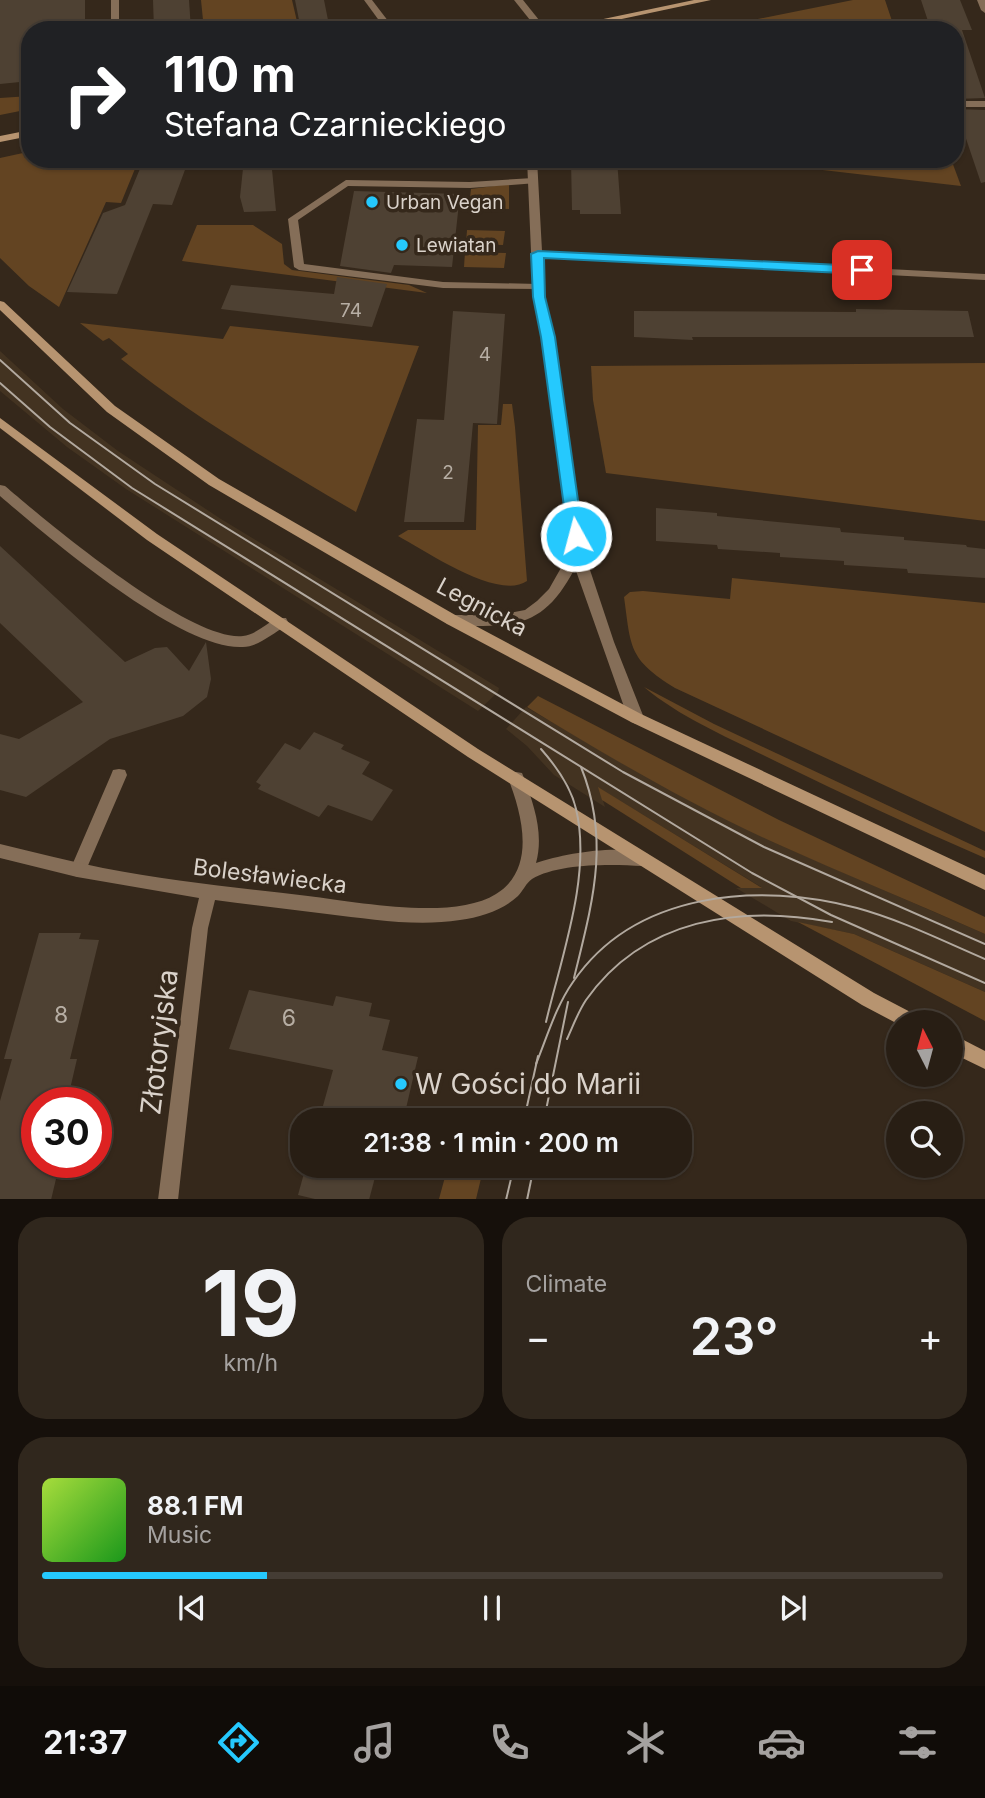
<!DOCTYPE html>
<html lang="en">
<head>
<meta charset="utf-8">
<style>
  :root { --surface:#281e14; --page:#30271d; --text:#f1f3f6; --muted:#a5a2a0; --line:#443c34; --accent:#25c9fe }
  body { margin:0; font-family:Inter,sans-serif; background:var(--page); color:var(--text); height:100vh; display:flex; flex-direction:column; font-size:26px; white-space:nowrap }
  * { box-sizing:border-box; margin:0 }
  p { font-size:23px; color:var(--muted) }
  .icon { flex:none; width:38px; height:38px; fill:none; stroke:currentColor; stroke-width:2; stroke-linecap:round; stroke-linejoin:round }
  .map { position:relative; height:1199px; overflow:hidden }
  .drawer { display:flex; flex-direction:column; gap:18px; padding:18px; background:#16100b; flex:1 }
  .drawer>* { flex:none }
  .banner { position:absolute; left:21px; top:21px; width:943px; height:147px; border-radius:28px; box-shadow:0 2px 5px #0004,0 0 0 2px var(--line); background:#202124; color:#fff; overflow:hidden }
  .needle { width:46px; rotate:354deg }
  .fabs { position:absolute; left:886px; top:1010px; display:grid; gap:14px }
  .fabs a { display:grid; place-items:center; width:77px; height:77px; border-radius:50%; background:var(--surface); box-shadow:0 2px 5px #0004,0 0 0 2px var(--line); font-size:35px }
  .speed { position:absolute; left:21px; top:1087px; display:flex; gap:14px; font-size:35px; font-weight:700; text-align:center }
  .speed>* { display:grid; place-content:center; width:91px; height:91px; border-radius:50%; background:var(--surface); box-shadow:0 2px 5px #0004,0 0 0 2px var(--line); line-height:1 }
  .speed .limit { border:10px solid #d22; background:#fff; color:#111 }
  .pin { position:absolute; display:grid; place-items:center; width:60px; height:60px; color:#fff; margin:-30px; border-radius:14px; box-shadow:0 4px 10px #0006 }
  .me { position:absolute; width:77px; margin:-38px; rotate:353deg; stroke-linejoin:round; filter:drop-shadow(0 0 5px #0008) }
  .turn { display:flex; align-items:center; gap:24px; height:147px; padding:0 28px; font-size:32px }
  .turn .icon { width:91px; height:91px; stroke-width:2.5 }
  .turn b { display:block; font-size:49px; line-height:60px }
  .big { font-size:52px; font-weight:600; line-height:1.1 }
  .drawer .widget { flex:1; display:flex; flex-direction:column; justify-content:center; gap:10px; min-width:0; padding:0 24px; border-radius:28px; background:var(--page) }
  .drawer .dial { align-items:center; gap:0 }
  .dial b { font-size:91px; line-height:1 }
  .song { display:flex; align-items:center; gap:21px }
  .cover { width:84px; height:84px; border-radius:10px; background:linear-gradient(135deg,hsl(80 70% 55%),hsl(120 70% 35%)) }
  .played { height:7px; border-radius:4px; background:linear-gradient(90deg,var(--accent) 25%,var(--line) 25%) }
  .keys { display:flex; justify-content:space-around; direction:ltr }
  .heat { display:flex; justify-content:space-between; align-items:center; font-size:38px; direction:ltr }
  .drawer .tiles { flex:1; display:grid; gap:18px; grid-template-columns:1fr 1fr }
  .widget:last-child { grid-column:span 2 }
  .trip { position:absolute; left:290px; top:1108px; width:402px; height:70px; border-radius:28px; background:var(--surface); box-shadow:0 2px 5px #0004,0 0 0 2px var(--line); font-weight:600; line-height:70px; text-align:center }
  .dock { display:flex; height:112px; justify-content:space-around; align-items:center; background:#100c08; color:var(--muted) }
  .dock .icon { width:49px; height:49px }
  .dock .current { color:var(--accent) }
  .dock b { font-size:32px; color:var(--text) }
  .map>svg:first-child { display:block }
  .built { fill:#433321 }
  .green { fill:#634422 }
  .building { fill:#4e4133 }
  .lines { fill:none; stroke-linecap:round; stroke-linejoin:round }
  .lane { fill:#856e58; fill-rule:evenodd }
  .street { fill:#856e58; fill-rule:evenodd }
  .secondary { fill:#b79470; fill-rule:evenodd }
  .tram { stroke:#b2a99f; stroke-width:2 }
  .route { fill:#25c9fe; stroke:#1883a5; stroke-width:2 }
  .poi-dot { fill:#25c9fe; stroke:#35281b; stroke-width:2.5 }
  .labels { text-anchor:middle; stroke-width:7; stroke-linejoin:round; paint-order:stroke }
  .far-poi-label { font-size:19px; fill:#dad2ca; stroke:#35281b; text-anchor:start }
  .number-label { font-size:19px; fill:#b7aea4 }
  .street-label { font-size:23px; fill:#dad2ca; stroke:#35281b }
  .near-number-label { font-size:23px; fill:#b7aea4 }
  .near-street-label { font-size:28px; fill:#dad2ca; stroke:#35281b }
  .near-poi-label { font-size:28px; fill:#dad2ca; stroke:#35281b; text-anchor:start }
</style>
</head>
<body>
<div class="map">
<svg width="985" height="1200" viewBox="0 0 985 1200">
  <rect width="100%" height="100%" fill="#35281b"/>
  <g class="built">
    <path d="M0,351l63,58 55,42 103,68 278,169 -1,4 -20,19 -352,-222 -59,-42 -67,-56z"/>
    <path d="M526,707l103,60 144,75 212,92v58l-131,-58 -63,-13 -55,-33 25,-1 -162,-99 6,19 -51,-32 -27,-29 -21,-17z"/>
  </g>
  <g class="green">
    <path d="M201,0h91l7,30h-95z"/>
    <path d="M853,0h32l10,30h-192z"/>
    <path d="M30,96v13l-30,6v-17z"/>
    <path d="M23,153l2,5 5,1h109l-18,44 -15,-1 -47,105 -30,-21 -29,-28v-100z"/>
    <path d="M727,159h224l10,27z"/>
    <path d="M509,184v25l-40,-1 2,-19z"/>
    <path d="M197,225h56l29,19 2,20 8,6 117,15 18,8 -245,-32z"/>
    <path d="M467,230l38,1 -2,14 -37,-1z"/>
    <path d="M465,252l41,1 -2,15 -40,-1z"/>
    <path d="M80,323l143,16 7,-13 189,20 -63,166c-82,-48 -161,-94 -235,-153l7,-5 -19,-16 -6,3z"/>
    <path d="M985,363v158l-379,-48 -13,-73 -2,-34z"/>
    <path d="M503,404h9l3,23 12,154c-29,20 -101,-30 -129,-45l10,-6h68l2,-105h23z"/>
    <path d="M732,578l253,25v229l-310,-144c-47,-29 -44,-41 -51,-91l6,-5 13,-1 87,8z"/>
    <path d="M644,687l70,37 271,127v7c-74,-32 -147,-66 -220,-102 -42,-21 -85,-39 -121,-69z"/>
    <path d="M538,696l241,124 206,97v17c-70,-31 -141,-60 -210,-91 -86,-39 -168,-87 -248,-136z"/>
    <path d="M598,787l164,101h-21l-139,-88z"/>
    <path d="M798,922l56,12 131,58v29z"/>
    <path d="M448,1166h36l-8,33h-37z"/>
  </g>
  <g class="building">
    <path d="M0,0h85v30h-55v51l-30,3z"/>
    <path d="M153,0h36l2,30h-37z"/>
    <path d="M295,0h29l6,30h-29z"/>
    <path d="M921,0h39l12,30h-10l23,68 -29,1v-69h-25z"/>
    <path d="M956,109l29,1v72l-4,1z"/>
    <path d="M144,159h45l-17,46 -19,-1 -36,90 -50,-2 36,-79 22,-8z"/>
    <path d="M244,159h27l5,52 -32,1 -4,-15z"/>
    <path d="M617,159l4,55h-41v-4h-8l-1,-50z"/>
    <path d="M354,191l106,3 -8,73 -58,-2 -3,8 -51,-7z"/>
    <path d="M337,277l50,7 -15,43 -151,-18 10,-24 103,9z"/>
    <path d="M856,309l112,2 6,26h-282l1,3 -59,-3v-26l222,1z"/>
    <path d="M453,311l52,3 -8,110 -24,-1 -9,99h-60l13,-103 27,1z"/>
    <path d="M656,508l61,5v3l123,12 1,4 63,5v3l62,5 1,2 18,2v29l-77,-5 -1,-4 -63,-4v-4l-64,-4v-4l-62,-4 -1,-4 -61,-4z"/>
    <path d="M0,546l125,116 30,-14 12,-1 22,24 17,-29 5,37 -4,18 -24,19 -73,23 -84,58 -26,-7v-56l19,5 64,-37 -83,-79z"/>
    <path d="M314,732l30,13 -3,4 29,13 -8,12 31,16 -21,31 -44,-16 -9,12 -61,-28 3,-4 -5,-3 29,-39 15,7z"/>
    <path d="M39,933h42l-2,6 20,1 -29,119h7l-10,43h-30v60h23l-9,38h-51v-99l12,-42h-8z"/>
    <path d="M249,990l84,16 3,-10 36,7 -3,13 21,4 -8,30 36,7 -14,60 -14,-2 -1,5h-70l14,-50 -104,-21z"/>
    <path d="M306,1166h72l-9,34h-50l-21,-5z"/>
  </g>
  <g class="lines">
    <g class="lane">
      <rect x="956" y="101" width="29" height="6"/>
      <path d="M533,178l4,1v4l-67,5 -122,-2 -50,34 6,44 139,18 95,2 4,1v4l-99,-1 -144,-18 -5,-3 -6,-48 58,-39 124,2z"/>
      <path d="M0,485l5,1c42,36 185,156 238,150 11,-1 24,-12 33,-18h10l2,4 -2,4c-13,7 -28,21 -43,21 -62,4 -195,-110 -243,-151z"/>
      <path d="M119,769l6,1 2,5 -41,95 -2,5 -6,2 -6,-2 -2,-5 41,-95 2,-5z"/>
    </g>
    <g class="street">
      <rect x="111" y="0" width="8" height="30"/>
      <path d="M364,0h8l23,30h-9z"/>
      <path d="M514,0h9l24,30h-9z"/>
      <path d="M977,0h8v13l-4,-3z"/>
      <path d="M527,159h10l5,92 443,23v6l-443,-23 3,40 9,40 30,215 30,90 30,76 -3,4 -5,2 -5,-2 -3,-4 -53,-150c-31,60 -61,60 -123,57l-5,-1 -2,-4 2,-4 5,-1h46l27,-5 12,-9 12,-12 21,-37 -28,-215 -9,-40z"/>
      <path d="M516,772l6,1 2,5c10,27 20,56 12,85 29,-10 83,-19 112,-9l2,5 -2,5 -6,2c-30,-2 -84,-3 -110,13 -6,4 -9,12 -14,17 -15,14 -37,21 -58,24 -44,7 -89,-1 -133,-6 -37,-5 -74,-9 -112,-14l-7,28 -30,272h-20l34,-272 7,-30 -122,-21 -77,-19v-14c34,8 69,17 103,24 68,13 137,20 205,28 50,6 145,25 188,-2 41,-25 26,-80 12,-116l2,-5z"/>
    </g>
    <g class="secondary">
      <path d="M694,0h17l-141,30h-19z"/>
      <path d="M30,130v6l-30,6v-6z"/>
      <path d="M0,301l4,1 111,104 104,73 238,137 184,98 344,161v15l-354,-168 -184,-98 -238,-139 -102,-73 -107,-102z"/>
      <path d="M0,418l157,116 321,215 396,244 44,23 3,6h-23v2l-36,-19 -394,-248 -321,-217 -147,-112z"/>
      <path d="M950,1033l35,18v18l-35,-17z"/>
    </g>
    <g class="tram">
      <path d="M0,360l70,63 85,61 468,288 141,75 221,97"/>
      <path d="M0,383l50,44 82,61 620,385 79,42 154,68"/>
      <path d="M541,749c15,17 30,38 35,60 16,65 -15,149 -30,213"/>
      <path d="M574,978c18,-74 37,-137 7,-211"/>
      <path d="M567,1039c6,-13 11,-27 19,-39 58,-82 154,-95 246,-78"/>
      <path d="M536,1064c11,-27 20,-58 37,-82 62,-91 186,-100 284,-74 44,12 86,33 128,51"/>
      <path d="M524,1120l14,-64"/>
      <path d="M544,1120l24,-118"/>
      <path d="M506,1200l8,-34"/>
      <path d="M527,1200l7,-34"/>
    </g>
  </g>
  <path class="route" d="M538,251l324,15 7,4 -7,4 -318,-16 1,39 10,40 28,199 -7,6 -8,-6 -27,-199 -8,-40 -2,-43z"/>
  <g class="poi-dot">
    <circle cx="372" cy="202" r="7"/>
    <circle cx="402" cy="245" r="7"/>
    <circle cx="401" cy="1084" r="7"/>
  </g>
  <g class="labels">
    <g class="far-poi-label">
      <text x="386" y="209">Urban Vegan</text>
      <text x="416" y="252">Lewiatan</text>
    </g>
    <g class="number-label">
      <text x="351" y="317">74</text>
      <text x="485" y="361">4</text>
      <text x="448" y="479">2</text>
    </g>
    <g class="street-label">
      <text transform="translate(482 607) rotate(28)" y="8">Legnicka</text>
      <text transform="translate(270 876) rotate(7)" y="8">Bolesławiecka</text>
    </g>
    <g class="near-number-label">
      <text x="61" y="1023">8</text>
      <text x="289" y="1026">6</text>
    </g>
    <g class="near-street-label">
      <text transform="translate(159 1042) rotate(-83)" y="10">Złotoryjska</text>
    </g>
    <g class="near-poi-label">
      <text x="415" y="1094">W Gości do Marii</text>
    </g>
  </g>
</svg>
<div class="fabs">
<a><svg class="needle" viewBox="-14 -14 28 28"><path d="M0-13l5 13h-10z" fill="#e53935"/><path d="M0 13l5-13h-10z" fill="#a5a2a0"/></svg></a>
<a><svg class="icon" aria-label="search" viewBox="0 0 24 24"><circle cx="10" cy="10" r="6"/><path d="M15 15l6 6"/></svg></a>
</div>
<div class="speed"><div class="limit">30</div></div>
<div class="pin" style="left:862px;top:270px;background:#d93025"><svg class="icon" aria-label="arrive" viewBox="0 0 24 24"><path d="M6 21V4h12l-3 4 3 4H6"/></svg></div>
<svg class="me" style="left:576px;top:536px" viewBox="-20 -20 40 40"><circle r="17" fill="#25c9fe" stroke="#fff" stroke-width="3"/><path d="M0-11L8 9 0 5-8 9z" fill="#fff"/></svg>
<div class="trip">21:38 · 1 min · 200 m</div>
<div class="banner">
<div class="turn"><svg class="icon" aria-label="right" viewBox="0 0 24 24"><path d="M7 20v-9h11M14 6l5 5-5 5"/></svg><div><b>110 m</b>Stefana Czarnieckiego</div></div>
</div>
</div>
<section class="drawer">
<div class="tiles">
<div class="widget dial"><b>19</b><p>km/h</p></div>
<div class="widget"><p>Climate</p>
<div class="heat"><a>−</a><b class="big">23°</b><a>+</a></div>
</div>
<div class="widget">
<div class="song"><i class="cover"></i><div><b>88.1 FM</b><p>Music</p></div></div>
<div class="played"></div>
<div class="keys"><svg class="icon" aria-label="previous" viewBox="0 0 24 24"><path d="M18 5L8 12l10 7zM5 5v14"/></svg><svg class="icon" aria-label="pause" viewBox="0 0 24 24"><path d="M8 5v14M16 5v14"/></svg><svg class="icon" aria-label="next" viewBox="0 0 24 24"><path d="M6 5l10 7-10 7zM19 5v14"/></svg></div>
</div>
</div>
</section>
<nav class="dock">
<b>21:37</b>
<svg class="icon current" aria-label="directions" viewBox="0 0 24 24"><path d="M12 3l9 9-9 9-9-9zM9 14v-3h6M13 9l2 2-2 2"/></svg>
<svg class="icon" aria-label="music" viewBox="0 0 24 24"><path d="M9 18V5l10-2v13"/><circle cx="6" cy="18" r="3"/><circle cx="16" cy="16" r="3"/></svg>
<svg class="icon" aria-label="phone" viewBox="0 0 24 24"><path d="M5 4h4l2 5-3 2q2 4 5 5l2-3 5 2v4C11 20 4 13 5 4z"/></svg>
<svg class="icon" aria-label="climate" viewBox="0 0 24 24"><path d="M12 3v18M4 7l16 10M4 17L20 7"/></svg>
<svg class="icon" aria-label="car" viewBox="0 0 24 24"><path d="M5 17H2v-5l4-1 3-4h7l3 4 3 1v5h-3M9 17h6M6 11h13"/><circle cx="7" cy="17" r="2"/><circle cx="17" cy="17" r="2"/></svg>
<svg class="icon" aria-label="filters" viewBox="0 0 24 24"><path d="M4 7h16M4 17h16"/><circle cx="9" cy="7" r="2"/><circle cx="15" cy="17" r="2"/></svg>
</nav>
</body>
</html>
